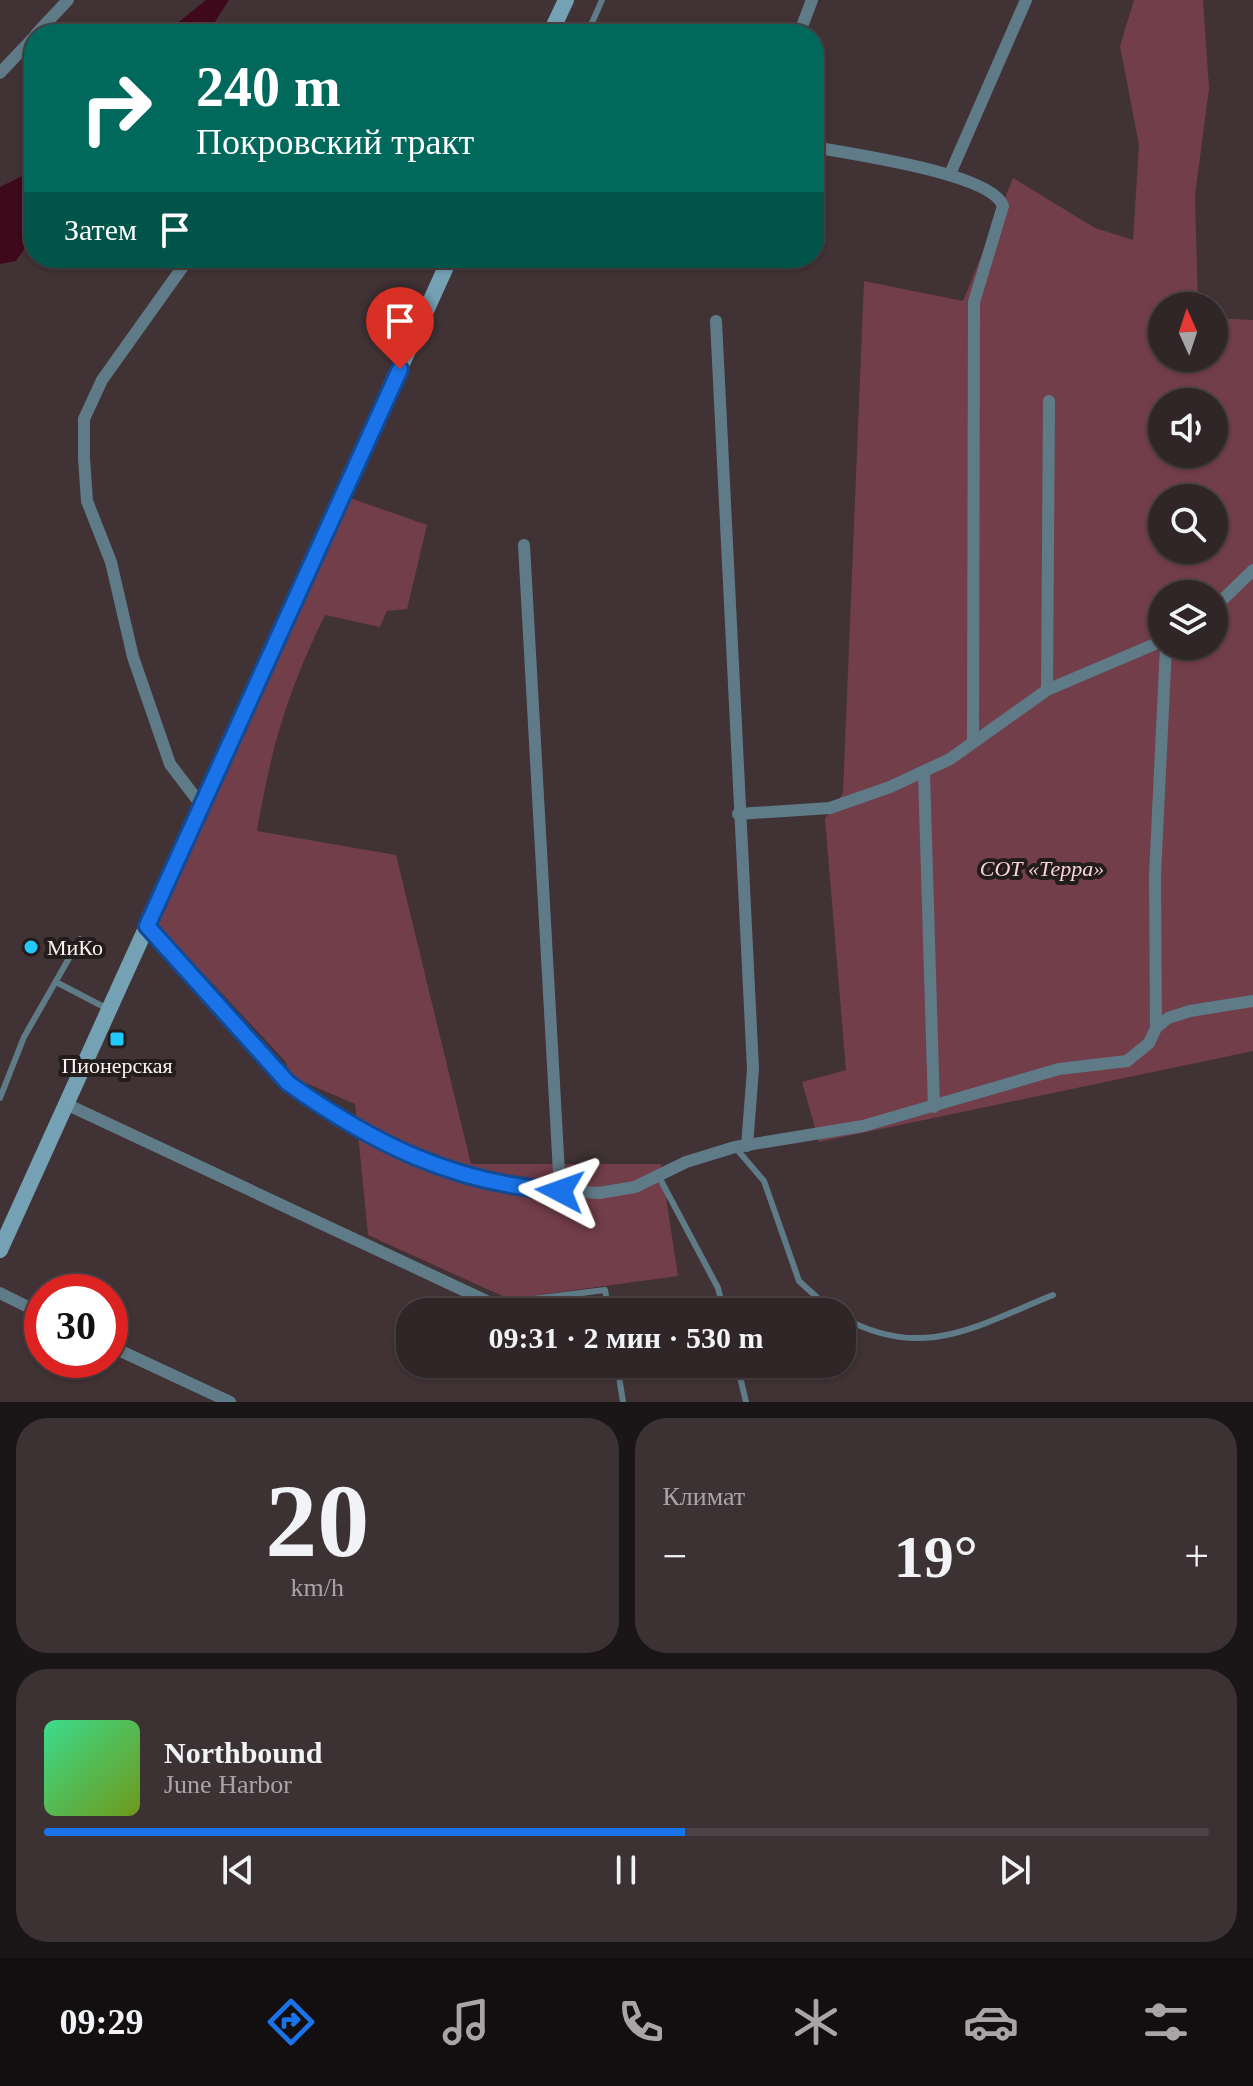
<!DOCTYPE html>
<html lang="ru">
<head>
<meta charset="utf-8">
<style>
  :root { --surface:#302628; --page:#3c3234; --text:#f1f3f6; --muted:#a8a5a8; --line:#4b4345; --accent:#1a73e8 }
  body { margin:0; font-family:Georgia,serif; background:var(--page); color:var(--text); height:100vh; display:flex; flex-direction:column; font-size:30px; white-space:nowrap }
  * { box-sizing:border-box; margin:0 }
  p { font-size:26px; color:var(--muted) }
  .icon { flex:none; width:44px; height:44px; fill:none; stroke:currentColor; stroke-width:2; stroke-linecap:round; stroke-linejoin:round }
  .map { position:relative; height:1402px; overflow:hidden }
  .drawer { display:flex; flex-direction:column; gap:16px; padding:16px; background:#1a1516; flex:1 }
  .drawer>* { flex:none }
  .top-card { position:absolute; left:24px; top:24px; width:800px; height:244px; border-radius:32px; box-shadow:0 2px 6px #0004,0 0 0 2px var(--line); background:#00695c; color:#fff; overflow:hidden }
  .needle { width:52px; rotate:357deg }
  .fabs { position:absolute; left:1148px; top:292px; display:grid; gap:16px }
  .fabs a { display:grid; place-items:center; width:80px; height:80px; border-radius:50%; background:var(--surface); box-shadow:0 2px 6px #0004,0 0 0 2px var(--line); font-size:40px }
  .speed { position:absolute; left:24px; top:1274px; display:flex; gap:16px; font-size:40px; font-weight:700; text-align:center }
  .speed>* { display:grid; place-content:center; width:104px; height:104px; border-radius:50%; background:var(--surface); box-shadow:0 2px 6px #0004,0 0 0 2px var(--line); line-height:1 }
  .speed .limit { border:12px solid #d22; background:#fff; color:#111 }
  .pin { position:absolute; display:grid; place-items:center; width:68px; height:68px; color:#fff; margin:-82px -34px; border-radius:50% 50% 50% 0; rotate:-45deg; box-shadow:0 0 8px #0007 }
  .pin .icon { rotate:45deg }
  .me { position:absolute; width:88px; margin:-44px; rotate:274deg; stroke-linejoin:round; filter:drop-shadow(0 0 6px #0008) }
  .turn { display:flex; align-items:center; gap:28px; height:168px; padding:0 40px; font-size:36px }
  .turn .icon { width:104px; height:104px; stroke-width:2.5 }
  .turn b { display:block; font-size:56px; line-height:68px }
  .then { display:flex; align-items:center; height:76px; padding:0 40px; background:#0003; gap:16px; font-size:30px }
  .big { font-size:60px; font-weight:600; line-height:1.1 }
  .drawer .tile { flex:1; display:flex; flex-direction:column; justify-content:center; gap:12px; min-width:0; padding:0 28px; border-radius:32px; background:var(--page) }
  .drawer .dial { align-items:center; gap:0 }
  .dial b { font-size:104px; line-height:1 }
  .song { display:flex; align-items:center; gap:24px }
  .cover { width:96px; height:96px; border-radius:12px; background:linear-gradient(135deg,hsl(150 70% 55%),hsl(80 70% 35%)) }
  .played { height:8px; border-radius:4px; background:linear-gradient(90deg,var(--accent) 55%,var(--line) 55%) }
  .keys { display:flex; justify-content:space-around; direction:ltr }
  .heat { display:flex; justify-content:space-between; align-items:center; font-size:44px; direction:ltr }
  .drawer .tiles { flex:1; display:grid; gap:16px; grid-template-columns:1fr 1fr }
  .tile:last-child { grid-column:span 2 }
  .trip { position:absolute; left:396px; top:1298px; width:460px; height:80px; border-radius:32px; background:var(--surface); box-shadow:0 2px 6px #0004,0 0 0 2px var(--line); font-weight:600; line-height:80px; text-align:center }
  .tabs { display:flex; height:128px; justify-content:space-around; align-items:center; background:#130f10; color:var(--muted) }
  .tabs .icon { width:56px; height:56px }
  .tabs .selected { color:var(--accent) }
  .tabs b { font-size:36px; color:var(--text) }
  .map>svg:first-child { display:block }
  .green { fill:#723e4a; fill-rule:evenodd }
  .water { fill:#3e091a }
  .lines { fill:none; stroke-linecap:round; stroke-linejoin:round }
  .lane { stroke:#5f7b87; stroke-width:6 }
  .street { stroke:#5f7b87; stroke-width:12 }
  .secondary { stroke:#74a1b4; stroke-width:16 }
  .route-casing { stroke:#114b97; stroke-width:20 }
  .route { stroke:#1a73e8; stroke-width:14 }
  .poi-dot { fill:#21c9fd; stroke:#221c1d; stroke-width:3 }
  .labels { text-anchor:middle; stroke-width:8; stroke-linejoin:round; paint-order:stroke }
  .park-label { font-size:22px; font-style:italic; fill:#fbd4db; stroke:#221c1d }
  .poi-label { font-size:22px; fill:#fbf2f3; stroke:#221c1d; text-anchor:start }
</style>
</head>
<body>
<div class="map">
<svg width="1253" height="1402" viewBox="0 0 1253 1402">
  <rect width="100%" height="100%" fill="#403235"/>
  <g class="green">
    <path d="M1134,0h69l6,88 -14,108 3,110h-36v52h52v-40l39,2v731l-434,91 -17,-60 44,-12 -21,-251 18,-26 21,-512 99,20 50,-123 82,50 38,12 6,-95 -19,-99zM1162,402h52v52h-52zM1162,498h52v52h-52zM1162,594h52v52h-52z"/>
    <path d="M350,498l77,27 -20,84 -20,2 -7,16 -55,-12c-37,75 -54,133 -68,216l139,24 75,309h190l17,112 -169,23 -141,-64 -13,-131 -63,-27 -7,-16 -127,-136z"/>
  </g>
  <g class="water">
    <path d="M206,0h23l-22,34h-43z"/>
    <path d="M34,170v65l-18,26 -16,3v-77z"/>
  </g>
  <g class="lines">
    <g class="lane">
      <path d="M587,34l15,-34"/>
      <path d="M56,982l50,26"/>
      <path d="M0,1098l24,-61 56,-98"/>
      <path d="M735,1147l29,34 35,100 34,31"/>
      <path d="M658,1175l60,113 6,24"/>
      <path d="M493,1304l112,-14 4,22"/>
      <path d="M842,1317c81,45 134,9 211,-22"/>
      <path d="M617,1364l6,38"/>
      <path d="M737,1364l9,38"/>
    </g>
    <g class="street">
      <path d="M36,34l32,-34"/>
      <path d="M799,34l13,-34"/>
      <path d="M0,73l34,-36"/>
      <path d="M814,147c36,7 178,26 189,59l-29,96 -1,440"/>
      <path d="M950,174l76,-174"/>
      <path d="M189,258l-87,122 -18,39v39l3,43 24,61 22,95 37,107 32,42"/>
      <path d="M716,321l37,748 -6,77"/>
      <path d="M524,545l36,646"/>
      <path d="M1214,608l39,-38"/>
      <path d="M1047,690l2,-289"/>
      <path d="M924,773l10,334"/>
      <path d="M738,814l92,-6 60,-21 60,-28 97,-69 115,-49"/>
      <path d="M147,926l141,157 76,48 81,39 62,17 92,6 36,-6 51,-25 49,-15 128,-21 196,-57 68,-8 22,-18 7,-15 12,-10 22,-7 63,-10"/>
      <path d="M1156,1028l-1,-153 11,-229"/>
      <path d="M66,1104l427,200"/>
      <path d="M0,1293l42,21"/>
      <path d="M110,1346l120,56"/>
    </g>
    <g class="secondary">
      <path d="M550,34l16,-34"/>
      <path d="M0,1250l450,-992"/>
    </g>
  </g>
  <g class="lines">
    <defs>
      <path id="route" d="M400,369l-253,557 141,157c85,61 167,101 272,108"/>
    </defs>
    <use href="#route" class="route-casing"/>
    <use href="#route" class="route"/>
  </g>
  <g class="poi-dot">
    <circle cx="31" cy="947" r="8"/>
    <rect x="109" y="1031" width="16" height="16" rx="4"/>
  </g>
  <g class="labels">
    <g class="park-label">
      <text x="1042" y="876">СОТ «Терра»</text>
    </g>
    <g class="poi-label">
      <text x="47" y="955">МиКо</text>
      <text x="117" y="1073" text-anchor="middle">Пионерская</text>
    </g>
  </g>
</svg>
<div class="fabs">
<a><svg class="needle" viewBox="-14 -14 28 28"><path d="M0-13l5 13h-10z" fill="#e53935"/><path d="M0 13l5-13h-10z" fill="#a8a5a8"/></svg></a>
<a><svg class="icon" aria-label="sound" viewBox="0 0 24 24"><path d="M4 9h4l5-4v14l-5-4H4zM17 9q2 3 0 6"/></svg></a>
<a><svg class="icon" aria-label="search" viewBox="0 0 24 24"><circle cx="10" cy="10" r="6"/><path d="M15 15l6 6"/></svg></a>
<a><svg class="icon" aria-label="layers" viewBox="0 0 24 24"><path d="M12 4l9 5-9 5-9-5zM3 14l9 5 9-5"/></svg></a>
</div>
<div class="speed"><div class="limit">30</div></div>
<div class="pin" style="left:400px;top:369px;background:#d93025"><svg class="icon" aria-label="arrive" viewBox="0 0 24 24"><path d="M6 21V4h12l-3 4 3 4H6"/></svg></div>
<svg class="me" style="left:560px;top:1191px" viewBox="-20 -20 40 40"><path d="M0-17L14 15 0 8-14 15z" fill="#1a73e8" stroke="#fff" stroke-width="4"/></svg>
<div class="trip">09:31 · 2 мин · 530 m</div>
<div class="top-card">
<div class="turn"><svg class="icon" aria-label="right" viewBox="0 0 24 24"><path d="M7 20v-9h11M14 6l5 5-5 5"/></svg><div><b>240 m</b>Покровский тракт</div></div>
<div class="then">Затем<svg class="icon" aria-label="arrive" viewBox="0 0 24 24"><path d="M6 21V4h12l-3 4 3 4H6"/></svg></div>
</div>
</div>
<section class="drawer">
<div class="tiles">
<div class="tile dial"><b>20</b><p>km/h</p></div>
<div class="tile"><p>Климат</p>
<div class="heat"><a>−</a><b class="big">19°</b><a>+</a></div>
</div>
<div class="tile">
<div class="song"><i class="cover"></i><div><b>Northbound</b><p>June Harbor</p></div></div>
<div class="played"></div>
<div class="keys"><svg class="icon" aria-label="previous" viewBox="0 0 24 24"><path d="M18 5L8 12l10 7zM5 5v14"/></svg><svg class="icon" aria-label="pause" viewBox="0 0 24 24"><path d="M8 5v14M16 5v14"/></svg><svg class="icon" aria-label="next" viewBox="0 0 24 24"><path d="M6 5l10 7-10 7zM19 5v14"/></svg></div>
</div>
</div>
</section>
<nav class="tabs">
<b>09:29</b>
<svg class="icon selected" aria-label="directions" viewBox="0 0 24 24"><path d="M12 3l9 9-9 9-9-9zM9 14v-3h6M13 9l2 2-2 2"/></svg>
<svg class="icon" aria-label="music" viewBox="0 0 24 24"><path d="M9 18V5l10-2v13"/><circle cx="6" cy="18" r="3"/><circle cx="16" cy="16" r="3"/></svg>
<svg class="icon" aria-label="phone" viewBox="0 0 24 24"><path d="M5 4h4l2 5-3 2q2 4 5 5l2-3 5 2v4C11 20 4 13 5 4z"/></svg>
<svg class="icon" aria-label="climate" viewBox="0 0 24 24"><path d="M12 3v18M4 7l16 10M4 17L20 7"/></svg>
<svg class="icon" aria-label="car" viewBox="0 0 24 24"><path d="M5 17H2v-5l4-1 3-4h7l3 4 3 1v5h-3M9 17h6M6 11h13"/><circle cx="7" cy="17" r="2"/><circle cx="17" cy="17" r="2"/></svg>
<svg class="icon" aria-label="filters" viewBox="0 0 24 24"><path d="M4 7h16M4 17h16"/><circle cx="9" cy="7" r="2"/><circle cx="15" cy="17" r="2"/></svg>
</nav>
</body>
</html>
